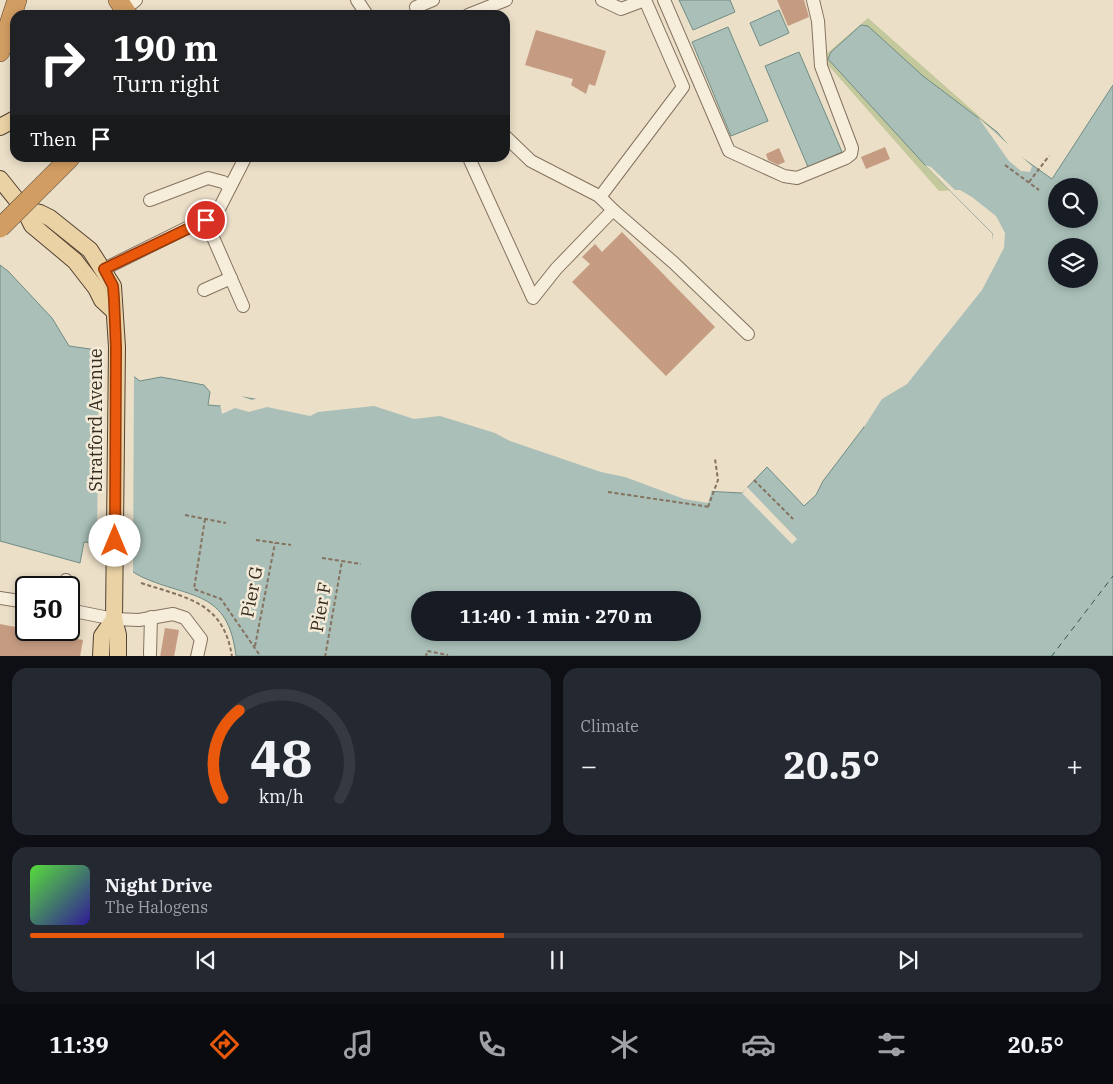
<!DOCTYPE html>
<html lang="en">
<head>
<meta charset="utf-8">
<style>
  :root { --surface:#171b24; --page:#242831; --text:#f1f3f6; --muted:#9ea1a6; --line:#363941; --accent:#ea580c }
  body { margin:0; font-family:"IBM Plex Serif",serif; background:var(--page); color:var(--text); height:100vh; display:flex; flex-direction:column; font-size:19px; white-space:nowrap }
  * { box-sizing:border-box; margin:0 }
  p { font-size:16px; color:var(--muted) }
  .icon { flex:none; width:28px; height:28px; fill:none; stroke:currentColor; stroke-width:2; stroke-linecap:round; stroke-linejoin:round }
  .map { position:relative; height:656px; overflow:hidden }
  .sheet { display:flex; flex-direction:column; gap:12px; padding:12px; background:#0d0f14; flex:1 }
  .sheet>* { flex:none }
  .banner { position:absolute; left:10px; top:10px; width:500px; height:152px; border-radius:15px; box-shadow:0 2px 8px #0003; background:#202124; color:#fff; overflow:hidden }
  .tools { position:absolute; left:1048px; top:178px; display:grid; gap:10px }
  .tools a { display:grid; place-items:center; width:50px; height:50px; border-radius:50%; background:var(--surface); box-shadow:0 2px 8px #0003; font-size:25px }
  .speed { position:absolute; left:15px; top:576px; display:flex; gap:10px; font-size:25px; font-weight:700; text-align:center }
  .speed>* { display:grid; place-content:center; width:65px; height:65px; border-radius:50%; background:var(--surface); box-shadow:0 2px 8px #0003; line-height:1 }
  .speed .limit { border:2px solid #111; border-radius:8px; background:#fff; color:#111 }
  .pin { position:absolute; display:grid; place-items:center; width:42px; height:42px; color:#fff; margin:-21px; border:2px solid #fff; border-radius:50%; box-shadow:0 1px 5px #0007 }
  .me { position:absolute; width:55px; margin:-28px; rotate:0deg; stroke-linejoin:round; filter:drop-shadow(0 0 4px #0008) }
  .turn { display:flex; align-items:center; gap:18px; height:105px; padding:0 20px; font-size:22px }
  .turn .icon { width:65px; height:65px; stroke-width:2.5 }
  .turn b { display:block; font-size:35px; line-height:42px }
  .then { display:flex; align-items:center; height:48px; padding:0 20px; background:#0003; gap:10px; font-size:19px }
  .big { font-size:38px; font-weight:800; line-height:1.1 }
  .sheet .widget { flex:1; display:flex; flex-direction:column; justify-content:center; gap:8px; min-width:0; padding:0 18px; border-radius:15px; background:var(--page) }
  .sheet .dial { align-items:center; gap:0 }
  .dial svg { height:130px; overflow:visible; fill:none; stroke:var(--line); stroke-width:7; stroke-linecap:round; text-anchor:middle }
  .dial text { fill:var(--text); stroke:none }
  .song { display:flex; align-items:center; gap:15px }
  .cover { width:60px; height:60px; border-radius:8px; background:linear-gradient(135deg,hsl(110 70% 55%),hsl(250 70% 35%)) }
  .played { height:5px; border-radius:2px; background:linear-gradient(90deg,var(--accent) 45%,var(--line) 45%) }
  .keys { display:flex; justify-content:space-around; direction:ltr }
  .heat { display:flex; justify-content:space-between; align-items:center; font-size:28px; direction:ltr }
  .sheet .tiles { flex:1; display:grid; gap:12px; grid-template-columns:1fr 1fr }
  .widget:last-child { grid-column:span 2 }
  .trip { position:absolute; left:411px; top:591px; width:290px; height:50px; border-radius:25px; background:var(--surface); box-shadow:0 2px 8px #0003; font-weight:800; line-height:50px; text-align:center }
  .menu { display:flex; height:80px; justify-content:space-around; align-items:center; background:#090b0e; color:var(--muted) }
  .menu .icon { width:35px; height:35px }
  .menu .active { color:var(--accent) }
  .menu b { font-size:22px; color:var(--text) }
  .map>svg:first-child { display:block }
  .green { fill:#c4c89d }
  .water { fill:#a9bfb8; stroke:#708d85; fill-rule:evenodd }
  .pier { fill:#ebdfc8 }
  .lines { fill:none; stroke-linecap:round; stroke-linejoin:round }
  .ferry { stroke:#325552; stroke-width:1; stroke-dasharray:6 5; stroke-linecap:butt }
  .building { fill:#c59c82 }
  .minor-casing { stroke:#85725f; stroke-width:14 }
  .major-casing { stroke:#544132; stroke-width:18 }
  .highway-casing { stroke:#544132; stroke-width:20 }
  .path { stroke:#85725f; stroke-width:2; stroke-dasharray:4 2.5; stroke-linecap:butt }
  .minor { stroke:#f6eddb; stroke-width:12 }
  .major { stroke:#ead2a4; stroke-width:16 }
  .highway { stroke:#d19d62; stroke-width:19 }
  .highway-bridge-casing { stroke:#544132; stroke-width:20; stroke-linecap:butt }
  .highway-bridge { stroke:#d19d62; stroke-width:19 }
  .route-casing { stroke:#983908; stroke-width:12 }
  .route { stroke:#ea580c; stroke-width:9 }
  .labels { text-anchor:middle; stroke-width:5; stroke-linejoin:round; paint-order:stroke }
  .street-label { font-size:18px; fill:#372b21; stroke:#f3ead7 }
</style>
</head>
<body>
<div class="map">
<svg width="1113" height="657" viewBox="0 0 1113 657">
  <rect width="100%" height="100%" fill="#ebdfc8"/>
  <path class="green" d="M868,18l129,114 2,18 -39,40 -21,1 -111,-126 -4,-9z"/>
  <g class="water">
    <path d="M679,0h51l5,12 -42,18z"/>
    <path d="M779,10l10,23 -29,13 -10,-23z"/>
    <path d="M861,25l7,1 55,50 74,56 17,20 38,27 61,-94v571h-877c-8,-67 -46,-57 -94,-79 -22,-10 -32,-34 -58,-35l-4,21 -80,-22v-276l8,6 44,47 17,28 28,4 43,31 21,-4 43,8 6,7 -2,13 11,1 23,-9 78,13 46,-7 44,11 24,2 7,-2 84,24 159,52 58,3 25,-26 37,39 12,-11 7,-14 41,-54 -3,-9 38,-37 94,-127v-20l-68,-69 -97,-106 3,-7zM1056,186h33v33h-33zM1056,246h33v33h-33zM420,600h272v32h-272z"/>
    <path d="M728,27l40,94 -37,15 -39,-94z"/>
    <path d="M799,52l43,100 -34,15 -43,-101z"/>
  </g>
  <g class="pier">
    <path d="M978,117l54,49 -2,6 -9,-1 -12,-10z"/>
    <path d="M925,165l6,2 24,23h5l12,7 24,19 9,17 -1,15 -22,42 -75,94 -25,15 -18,28 -4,-4 -1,-7 26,-34 12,-3 43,-61 50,-64 3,-20z"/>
    <path d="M99,349l35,25 -1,200 -36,-29z"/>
    <path d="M235,394l17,6 7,-2 61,10 46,-8 20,2 25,9 23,3 8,-3 84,24 134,44 24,10 28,1 -4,13 -24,-4 -59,-22 -24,-5 -91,-31 -15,-8 -55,-17 -26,3 -40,-13 -56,6 -8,4 -43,-9 -18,5 -14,-4 -13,6 -2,-11z"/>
    <path d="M747,487l50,52 -5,5 -50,-51z"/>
  </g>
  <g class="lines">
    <path class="ferry" d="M1051,657l62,-81"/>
  </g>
  <g class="building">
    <path d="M777,0h27l5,17 -21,9z"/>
    <path d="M536,30l70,21 -11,35 -6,-2 -3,10 -15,-9 2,-6 -48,-14z"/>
    <path d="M885,147l5,12 -24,10 -5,-12z"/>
    <path d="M779,148l6,14 -7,3 -10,-5 -2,-6z"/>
    <path d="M622,232l93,95 -49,49 -94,-94 18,-18 -8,-7 13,-13 7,8z"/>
    <path d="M0,624l83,16 -3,17h-80z"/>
    <path d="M165,628l14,2 -5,27h-14z"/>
  </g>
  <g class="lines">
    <defs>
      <g id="minor">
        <path d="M357,0l10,15"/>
        <path d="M602,0l19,9 24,-9"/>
        <path d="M664,0l65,151 55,25 13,2 49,-20 5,-4 1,-6 -31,-82 -3,-45 -5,-21"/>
        <path d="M125,9l11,-9"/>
        <path d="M419,15l-3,-8 17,-7"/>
        <path d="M468,15l38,-15"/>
        <path d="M469,158l64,140 23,-29 57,-59 -14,-14 -68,-35 -26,-25"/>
        <path d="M600,197l83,-110 -38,-87"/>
        <path d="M150,200l58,-22 15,4 7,5"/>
        <path d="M613,210l61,53 74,71"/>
        <path d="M205,219l38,87"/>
        <path d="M104,269l101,-50 15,-12 25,-49"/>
        <path d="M204,290l27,-12"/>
        <path d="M65,588l1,-8"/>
        <path d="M0,598l26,4"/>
        <path d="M69,610l45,9 25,1 34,-6 12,4 16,21 -4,18"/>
        <path d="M150,654l1,-37"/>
      </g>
      <g id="major">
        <path d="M0,127l15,-8"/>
        <path d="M0,179l24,30 8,16 43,36 21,27 6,12 12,11"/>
        <path d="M24,209l16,4 10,5 40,32 23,36 4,61 -3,272 4,16v22"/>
        <path d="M101,657l1,-21 12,-17"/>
      </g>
      <g id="highway">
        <path d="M118,0l10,15"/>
        <path d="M0,52l17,-52"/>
        <path d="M44,184l26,-26"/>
      </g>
    </defs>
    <use href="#minor" class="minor-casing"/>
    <use href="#major" class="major-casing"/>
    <use href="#highway" class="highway-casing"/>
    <g class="path">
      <path d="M1005,165l34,25"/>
      <path d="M1029,182l20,-26"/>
      <path d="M754,480l39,39"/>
      <path d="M608,492l102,15"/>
      <path d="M708,507l10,-27 -3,-21"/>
      <path d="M185,515l41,8"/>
      <path d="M205,519l-11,70 27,10 40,58"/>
      <path d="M256,540l35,5"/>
      <path d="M322,558l39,6"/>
      <path d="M141,583c46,15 83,19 91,74"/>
      <path d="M255,646l20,-103"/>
      <path d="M325,657l17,-96"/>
      <path d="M426,657l1,-6 21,4"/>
    </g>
    <use href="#minor" class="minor"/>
    <use href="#major" class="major"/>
    <use href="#highway" class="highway"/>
    <defs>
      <path id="highway-bridge" d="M0,228l44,-44"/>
    </defs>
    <use href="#highway-bridge" class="highway-bridge-casing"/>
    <use href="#highway-bridge" class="highway-bridge"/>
  </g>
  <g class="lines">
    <defs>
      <path id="route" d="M115,541l1,-194 -2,-48 -1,-13 -9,-17 102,-49"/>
    </defs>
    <use href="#route" class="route-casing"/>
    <use href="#route" class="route"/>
  </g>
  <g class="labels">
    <g class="street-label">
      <text transform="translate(96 420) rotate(-90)" y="6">Stratford Avenue</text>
      <text transform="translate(252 592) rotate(-79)" y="6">Pier G</text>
      <text transform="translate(321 607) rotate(-80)" y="6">Pier F</text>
    </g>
  </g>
</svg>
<div class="tools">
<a><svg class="icon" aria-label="search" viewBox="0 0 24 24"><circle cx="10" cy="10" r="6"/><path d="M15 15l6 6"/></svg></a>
<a><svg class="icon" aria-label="layers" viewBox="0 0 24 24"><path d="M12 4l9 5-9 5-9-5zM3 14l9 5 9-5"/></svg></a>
</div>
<div class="speed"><div class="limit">50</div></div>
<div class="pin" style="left:206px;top:220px;background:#d93025"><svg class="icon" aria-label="arrive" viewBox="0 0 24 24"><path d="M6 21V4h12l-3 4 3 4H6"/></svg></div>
<svg class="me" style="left:115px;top:541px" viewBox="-20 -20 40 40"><circle r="19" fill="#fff"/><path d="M0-13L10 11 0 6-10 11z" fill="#ea580c"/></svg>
<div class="trip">11:40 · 1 min · 270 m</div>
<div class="banner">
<div class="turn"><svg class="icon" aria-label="right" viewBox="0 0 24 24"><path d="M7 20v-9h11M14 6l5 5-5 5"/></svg><div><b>190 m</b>Turn right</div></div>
<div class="then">Then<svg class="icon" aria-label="arrive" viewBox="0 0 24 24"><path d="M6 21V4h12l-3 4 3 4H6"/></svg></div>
</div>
</div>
<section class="sheet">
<div class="tiles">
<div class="widget dial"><svg viewBox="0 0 100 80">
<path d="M14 69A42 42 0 1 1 86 69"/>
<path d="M14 69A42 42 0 0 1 24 15" stroke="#ea580c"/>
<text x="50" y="56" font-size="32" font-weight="700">48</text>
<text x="50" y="72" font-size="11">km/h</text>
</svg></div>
<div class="widget"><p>Climate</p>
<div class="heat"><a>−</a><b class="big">20.5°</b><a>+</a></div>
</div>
<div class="widget">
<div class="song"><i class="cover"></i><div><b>Night Drive</b><p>The Halogens</p></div></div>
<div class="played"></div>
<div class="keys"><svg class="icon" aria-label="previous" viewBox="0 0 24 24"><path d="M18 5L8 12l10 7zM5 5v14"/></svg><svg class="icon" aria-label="pause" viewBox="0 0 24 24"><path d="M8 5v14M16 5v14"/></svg><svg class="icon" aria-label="next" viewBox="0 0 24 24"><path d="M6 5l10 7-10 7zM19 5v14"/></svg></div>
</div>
</div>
</section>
<nav class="menu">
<b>11:39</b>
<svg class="icon active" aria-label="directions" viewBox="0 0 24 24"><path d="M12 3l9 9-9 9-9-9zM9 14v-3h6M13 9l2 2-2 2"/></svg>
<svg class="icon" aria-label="music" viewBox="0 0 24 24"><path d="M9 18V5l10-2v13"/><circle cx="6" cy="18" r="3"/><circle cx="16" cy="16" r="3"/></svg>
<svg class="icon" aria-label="phone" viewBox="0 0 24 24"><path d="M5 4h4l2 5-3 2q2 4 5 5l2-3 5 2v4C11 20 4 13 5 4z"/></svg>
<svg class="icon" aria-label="climate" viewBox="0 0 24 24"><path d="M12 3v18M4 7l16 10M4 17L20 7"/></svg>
<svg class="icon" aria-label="car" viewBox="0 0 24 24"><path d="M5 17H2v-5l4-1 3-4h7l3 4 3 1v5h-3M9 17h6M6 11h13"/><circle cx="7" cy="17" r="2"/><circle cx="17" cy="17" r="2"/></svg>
<svg class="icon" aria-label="filters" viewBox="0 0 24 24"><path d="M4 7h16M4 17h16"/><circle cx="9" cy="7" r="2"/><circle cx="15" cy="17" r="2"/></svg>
<b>20.5°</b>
</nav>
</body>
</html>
